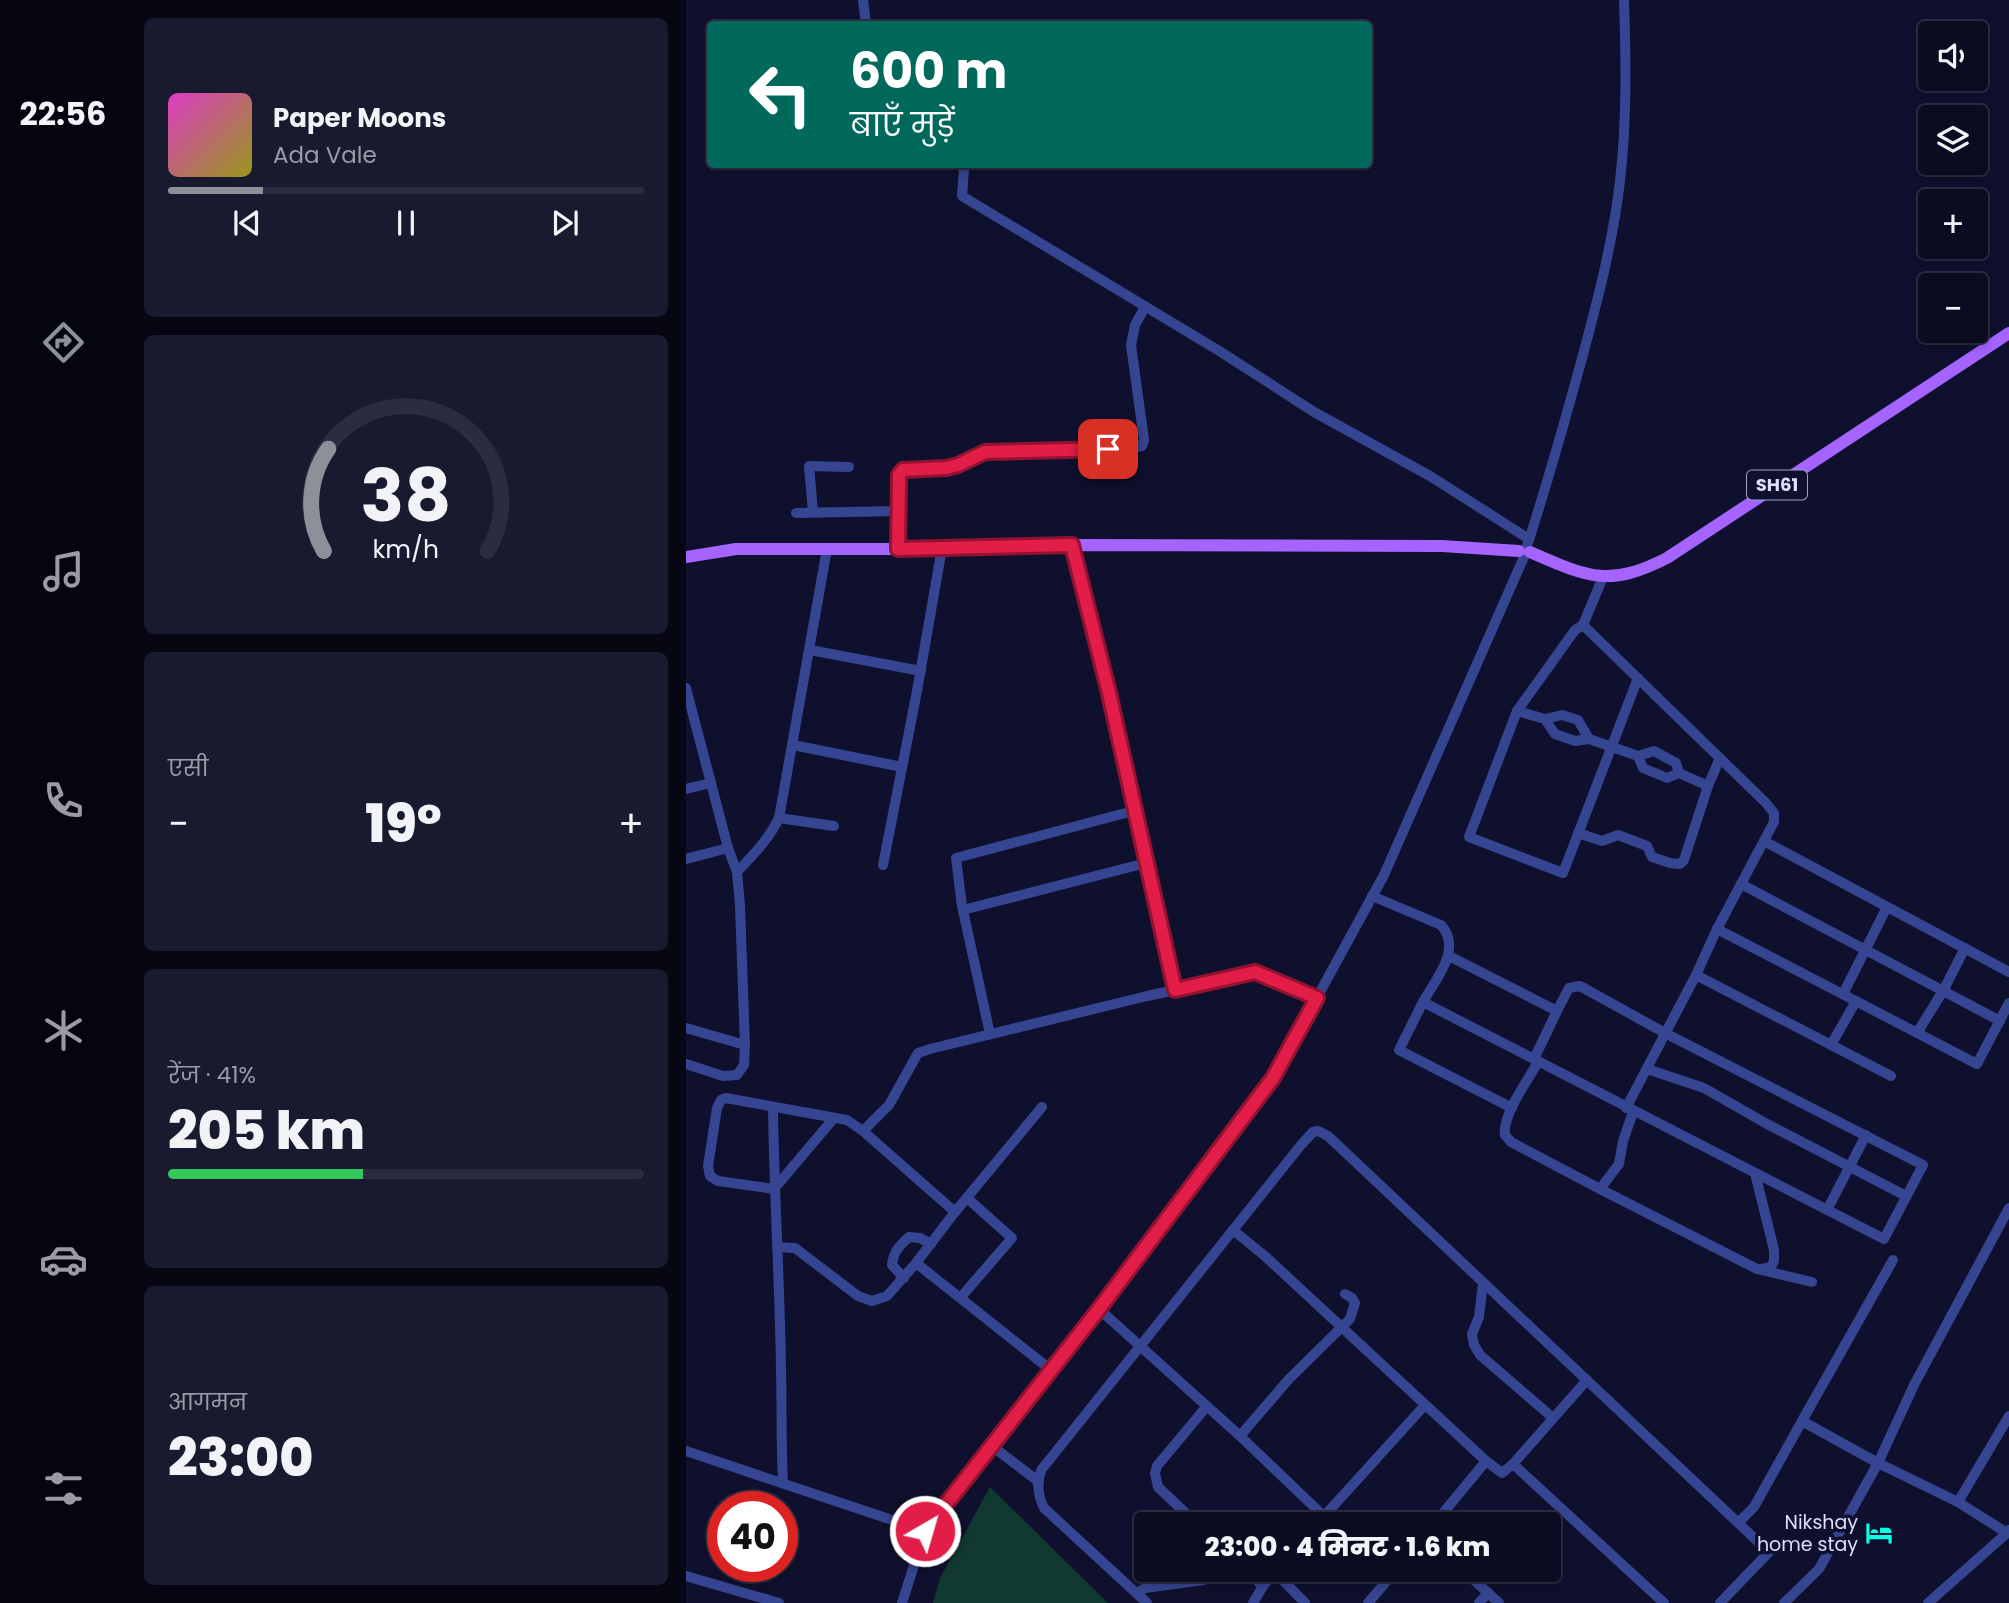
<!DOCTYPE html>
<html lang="hi">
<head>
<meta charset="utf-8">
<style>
  :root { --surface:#0b0c22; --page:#191a2f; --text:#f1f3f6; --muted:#9a9ba5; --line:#2b2c40; --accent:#8c9099 }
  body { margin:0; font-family:Poppins,"Noto Sans Devanagari",sans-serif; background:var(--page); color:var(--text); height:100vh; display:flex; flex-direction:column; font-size:26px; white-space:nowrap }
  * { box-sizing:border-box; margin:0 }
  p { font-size:23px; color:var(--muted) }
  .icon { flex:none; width:38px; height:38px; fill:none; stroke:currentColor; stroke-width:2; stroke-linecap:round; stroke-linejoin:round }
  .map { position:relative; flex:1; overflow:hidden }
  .details { display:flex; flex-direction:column; gap:18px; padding:18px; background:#060713; width:560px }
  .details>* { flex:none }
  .top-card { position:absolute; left:21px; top:21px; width:665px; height:147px; border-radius:7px; box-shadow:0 4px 10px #0003,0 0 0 2px var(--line); background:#00695c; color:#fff; overflow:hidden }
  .buttons { position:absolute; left:1232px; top:21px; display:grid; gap:14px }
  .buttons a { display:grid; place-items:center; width:70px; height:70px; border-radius:7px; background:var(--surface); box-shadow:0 4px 10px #0003,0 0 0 2px var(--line); font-size:35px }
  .speed { position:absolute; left:21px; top:1491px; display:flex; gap:14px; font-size:35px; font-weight:700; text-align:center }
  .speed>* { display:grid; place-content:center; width:91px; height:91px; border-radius:50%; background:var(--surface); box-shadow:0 4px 10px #0003,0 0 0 2px var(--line); line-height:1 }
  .speed .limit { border:10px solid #d22; background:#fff; color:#111 }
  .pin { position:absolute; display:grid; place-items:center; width:60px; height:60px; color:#fff; margin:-30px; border-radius:14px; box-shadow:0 4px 10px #0006 }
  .me { position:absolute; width:77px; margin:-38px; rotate:38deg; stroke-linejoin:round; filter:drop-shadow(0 0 5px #0008) }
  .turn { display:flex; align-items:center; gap:24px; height:147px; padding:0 28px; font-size:32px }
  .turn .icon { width:91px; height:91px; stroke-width:2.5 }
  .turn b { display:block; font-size:49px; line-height:60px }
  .big { font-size:52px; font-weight:800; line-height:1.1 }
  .details .tile { flex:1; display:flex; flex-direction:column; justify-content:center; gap:10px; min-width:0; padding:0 24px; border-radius:10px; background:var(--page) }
  .details .dial { align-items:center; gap:0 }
  .dial svg { height:182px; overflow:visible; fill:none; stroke:var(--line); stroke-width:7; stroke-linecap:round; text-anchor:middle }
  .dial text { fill:var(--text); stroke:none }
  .song { display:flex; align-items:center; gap:21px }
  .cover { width:84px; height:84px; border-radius:10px; background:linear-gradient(135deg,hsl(310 70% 55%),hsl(60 70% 35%)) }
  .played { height:7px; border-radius:4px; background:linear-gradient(90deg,var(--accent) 20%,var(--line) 20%) }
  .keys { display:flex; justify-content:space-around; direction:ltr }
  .heat { display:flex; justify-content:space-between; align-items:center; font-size:38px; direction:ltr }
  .charge { height:10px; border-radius:5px; background:linear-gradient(90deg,#34c759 41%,var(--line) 0) }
  .trip { position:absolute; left:448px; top:1512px; width:427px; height:70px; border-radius:7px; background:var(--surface); box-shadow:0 4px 10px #0003,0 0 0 2px var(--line); font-weight:800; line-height:70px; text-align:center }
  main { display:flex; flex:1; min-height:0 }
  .dock { display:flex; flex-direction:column; width:126px; justify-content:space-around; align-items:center; background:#04050e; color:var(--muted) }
  .dock .icon { width:49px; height:49px }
  .dock .active { color:var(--accent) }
  .dock b { font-size:32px; color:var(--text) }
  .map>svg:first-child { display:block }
  .green { fill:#12392f }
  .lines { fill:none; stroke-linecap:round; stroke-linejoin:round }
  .minor { stroke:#364591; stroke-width:10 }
  .major { stroke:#a563ff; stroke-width:12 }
  .route-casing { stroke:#92132f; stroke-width:18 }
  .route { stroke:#e11d48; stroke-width:12 }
  .labels { text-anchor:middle; stroke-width:7; stroke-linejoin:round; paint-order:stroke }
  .shield { fill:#0f102e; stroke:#9ea1c0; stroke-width:2 }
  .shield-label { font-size:18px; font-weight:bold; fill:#dcdfff }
  .poi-label { font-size:19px; fill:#dcdfff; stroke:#0f102e; text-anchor:end }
</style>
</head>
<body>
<main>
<nav class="dock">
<b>22:56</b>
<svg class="icon active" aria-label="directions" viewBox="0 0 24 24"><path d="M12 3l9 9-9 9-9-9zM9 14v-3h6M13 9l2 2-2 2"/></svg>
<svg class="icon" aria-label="music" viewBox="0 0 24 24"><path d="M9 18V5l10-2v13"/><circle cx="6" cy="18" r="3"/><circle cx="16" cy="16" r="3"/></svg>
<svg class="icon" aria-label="phone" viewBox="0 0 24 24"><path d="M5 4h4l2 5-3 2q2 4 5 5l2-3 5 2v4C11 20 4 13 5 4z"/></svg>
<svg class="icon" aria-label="climate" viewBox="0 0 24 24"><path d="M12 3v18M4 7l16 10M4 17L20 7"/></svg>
<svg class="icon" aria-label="car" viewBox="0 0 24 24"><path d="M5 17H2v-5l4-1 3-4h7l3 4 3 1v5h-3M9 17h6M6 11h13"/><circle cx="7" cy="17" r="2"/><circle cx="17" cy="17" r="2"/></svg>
<svg class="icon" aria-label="filters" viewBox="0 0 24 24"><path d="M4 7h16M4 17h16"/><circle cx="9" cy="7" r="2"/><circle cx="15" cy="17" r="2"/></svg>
</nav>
<section class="details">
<div class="tile">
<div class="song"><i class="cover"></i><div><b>Paper Moons</b><p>Ada Vale</p></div></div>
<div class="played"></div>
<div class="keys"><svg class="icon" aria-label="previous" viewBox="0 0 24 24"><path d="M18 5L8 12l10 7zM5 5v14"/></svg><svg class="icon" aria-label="pause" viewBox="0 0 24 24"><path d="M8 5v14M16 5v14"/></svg><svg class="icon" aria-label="next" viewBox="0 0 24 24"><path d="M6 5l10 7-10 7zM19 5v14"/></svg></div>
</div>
<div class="tile dial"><svg viewBox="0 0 100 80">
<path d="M14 69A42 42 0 1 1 86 69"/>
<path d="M14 69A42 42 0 0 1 16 24" stroke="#8c9099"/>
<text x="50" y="56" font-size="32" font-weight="700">38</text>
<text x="50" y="72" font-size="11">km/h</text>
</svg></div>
<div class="tile"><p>एसी</p>
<div class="heat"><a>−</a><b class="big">19°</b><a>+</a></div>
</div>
<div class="tile"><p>रेंज · 41%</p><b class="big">205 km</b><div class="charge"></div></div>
<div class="tile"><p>आगमन</p><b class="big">23:00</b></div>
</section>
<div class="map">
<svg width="1323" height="1603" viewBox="0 0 1323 1603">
  <rect width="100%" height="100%" fill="#0f102e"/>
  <path class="green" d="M304,1487l118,116h-175l7,-25z"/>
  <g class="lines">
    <g class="minor">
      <path d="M177,0l3,24"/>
      <path d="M275,164l3,6 -2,26 259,156 93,60 116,64 99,63"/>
      <path d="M127,512l-4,-46 40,1"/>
      <path d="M110,513l103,-2"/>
      <path d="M386,545l37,148 66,297"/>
      <path d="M841,546c20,-61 37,-122 54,-184 16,-59 32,-120 39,-181 7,-60 6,-121 4,-181"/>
      <path d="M212,549l1,-74 4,-5 43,-2 12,-3 27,-13 148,-4 9,-2 2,-6 -13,-95 4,-20 10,-18"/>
      <path d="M917,577l-20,48 183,178 8,10v9l-57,107 -21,46 -70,133"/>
      <path d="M897,625l-8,5 -58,81 -48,126 94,36 75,-195"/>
      <path d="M124,650l111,21"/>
      <path d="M0,688l42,160 9,24 3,34 5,139 -1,20 -7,10 -14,1 -37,-12"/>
      <path d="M831,711l28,8 17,-4 16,5 11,19 49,17 16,-5 22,12 3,10 29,13"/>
      <path d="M859,719l10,15 20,7 14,-2"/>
      <path d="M107,745l109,22"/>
      <path d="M952,756l5,12 24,10 12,-5"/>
      <path d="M0,789l25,-6"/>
      <path d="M93,818l55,8"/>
      <path d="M892,833l24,8 16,-6 29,11 5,11 18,6 10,1 4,-4 24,-74 12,-28"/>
      <path d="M1078,841l245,131"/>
      <path d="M0,859l42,-11"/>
      <path d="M197,865l34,-174 25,-143"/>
      <path d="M51,872c16,-17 32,-33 42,-54l48,-269"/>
      <path d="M1055,884l259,137"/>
      <path d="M686,896l69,29c22,24 -6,55 -18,77l461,237 39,-74 -258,-132 -85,-47 -11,2 -12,23 -108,-55"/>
      <path d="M277,910l183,-47"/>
      <path d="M1031,929l260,135 32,-61"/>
      <path d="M1010,975l195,101"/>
      <path d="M1157,994l44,-87"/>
      <path d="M737,1002l-24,48 113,58"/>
      <path d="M0,1028l59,17"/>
      <path d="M1231,1033l26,-42 22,-43"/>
      <path d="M304,1034l-28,-128 -6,-48 177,-47"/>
      <path d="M1145,1045l25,-44"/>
      <path d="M848,1059l23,-48"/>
      <path d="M852,1062c-10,18 -36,53 -33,73l6,7 89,47"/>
      <path d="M961,1069l57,19 63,36 139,72"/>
      <path d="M87,1107c1,88 7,176 8,264 1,37 0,75 2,112"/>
      <path d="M947,1112l-10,29 -4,23 -19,25 157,80 55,13"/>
      <path d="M148,1118l-60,71 -56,-8 -8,-5 -2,-10 9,-58 4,-8 5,-2 121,22 16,11"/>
      <path d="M1069,1173l19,77v11l-3,6 -10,2"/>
      <path d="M1323,1208l-95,177 -36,78 80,39 49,31 2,-3"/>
      <path d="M1141,1210l39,-75"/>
      <path d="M269,1212l87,-105"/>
      <path d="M547,1230l33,27 220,204"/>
      <path d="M91,1247l18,1 63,48 14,5 15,-5 29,-33 39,-51 -92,-81 26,-26 29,-52 12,-4 217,-53 108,-23 61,25"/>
      <path d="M230,1263l135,107"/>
      <path d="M218,1278l-12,-13c1,-13 8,-20 17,-28l11,1 11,6"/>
      <path d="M797,1283l-4,34 -7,17 2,11 6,10 73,63"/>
      <path d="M275,1297l51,-59 -45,-40"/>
      <path d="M413,1309l141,127 92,88"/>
      <path d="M901,1380l-74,84 151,139"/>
      <path d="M1116,1421l91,-161"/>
      <path d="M554,1436l49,-57 61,-60 5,-16 -3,-5 -7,-4"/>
      <path d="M306,1446l47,36"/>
      <path d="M0,1451l239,80"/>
      <path d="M1272,1502l51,-86"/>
      <path d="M1052,1523l16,-16 48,-86 76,42 -59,106 -35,34"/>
      <path d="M511,1524l-39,-37 -3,-14 2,-7 50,-60"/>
      <path d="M631,1524l108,-119"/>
      <path d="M748,1524l52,-63 16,12 11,-9"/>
      <path d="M560,1570l17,16"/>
      <path d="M591,1570l-2,2 30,31"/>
      <path d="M689,1570l11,11"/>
      <path d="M777,1570l36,33"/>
      <path d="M0,1576l93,27"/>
      <path d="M451,1593l8,-5 59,-8 22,-10"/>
      <path d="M216,1603l23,-72 174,-222 174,-231 111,-203 140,-318"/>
      <path d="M461,1603l-103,-95c-6,-12 -8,-27 -2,-39l259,-324 12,-13 5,-1 10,5 441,416 -49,51"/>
      <path d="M567,1603l10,-17 12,-14"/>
      <path d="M682,1603l28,-33"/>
      <path d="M793,1603l9,-10"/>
      <path d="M1242,1603l79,-70"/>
    </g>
    <g class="major">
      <path d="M844,552c58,25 78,36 137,6l342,-225"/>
      <path d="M0,557l50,-8h180l156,-4 370,1 77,5"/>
    </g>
  </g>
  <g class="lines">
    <defs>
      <path id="route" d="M239,1531l174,-222 174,-231 44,-80 -62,-26 -80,18 -66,-297 -37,-148 -174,4 1,-69v-5l4,-5 43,-2 12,-3 27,-13 123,-3"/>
    </defs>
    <use href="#route" class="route-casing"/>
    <use href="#route" class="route"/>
  </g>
  <defs>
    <symbol id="hotel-bare" viewBox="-9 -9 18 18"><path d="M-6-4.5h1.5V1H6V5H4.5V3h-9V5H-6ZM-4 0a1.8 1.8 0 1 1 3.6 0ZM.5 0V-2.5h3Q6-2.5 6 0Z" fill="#08ffe5" stroke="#0f102e" stroke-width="2.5" paint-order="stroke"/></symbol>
  </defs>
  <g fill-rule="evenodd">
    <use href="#hotel-bare" x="1174" y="1514" width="38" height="38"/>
  </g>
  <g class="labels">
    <rect class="shield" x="1061" y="470.5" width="60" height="29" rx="5"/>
    <g class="shield-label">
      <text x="1091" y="491">SH61</text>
    </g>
    <g class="poi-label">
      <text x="1172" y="1529">Nikshay<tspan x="1172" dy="22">home stay</tspan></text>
    </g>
  </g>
</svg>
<div class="buttons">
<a><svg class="icon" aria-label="sound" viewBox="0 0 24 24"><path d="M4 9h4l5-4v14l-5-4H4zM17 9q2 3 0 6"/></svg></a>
<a><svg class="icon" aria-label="layers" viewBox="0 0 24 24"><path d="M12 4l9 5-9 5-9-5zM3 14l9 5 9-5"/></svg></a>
<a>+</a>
<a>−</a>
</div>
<div class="speed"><div class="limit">40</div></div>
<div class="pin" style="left:422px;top:449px;background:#d93025"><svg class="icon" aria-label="arrive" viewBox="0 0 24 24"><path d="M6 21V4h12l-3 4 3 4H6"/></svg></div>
<svg class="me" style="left:239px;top:1531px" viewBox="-20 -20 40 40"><circle r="17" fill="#e11d48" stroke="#fff" stroke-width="3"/><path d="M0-11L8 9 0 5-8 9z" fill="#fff"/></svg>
<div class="trip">23:00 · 4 मिनट · 1.6 km</div>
<div class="top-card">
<div class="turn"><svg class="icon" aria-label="left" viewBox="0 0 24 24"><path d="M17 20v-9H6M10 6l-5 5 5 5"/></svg><div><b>600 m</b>बाएँ मुड़ें</div></div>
</div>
</div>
</main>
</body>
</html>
